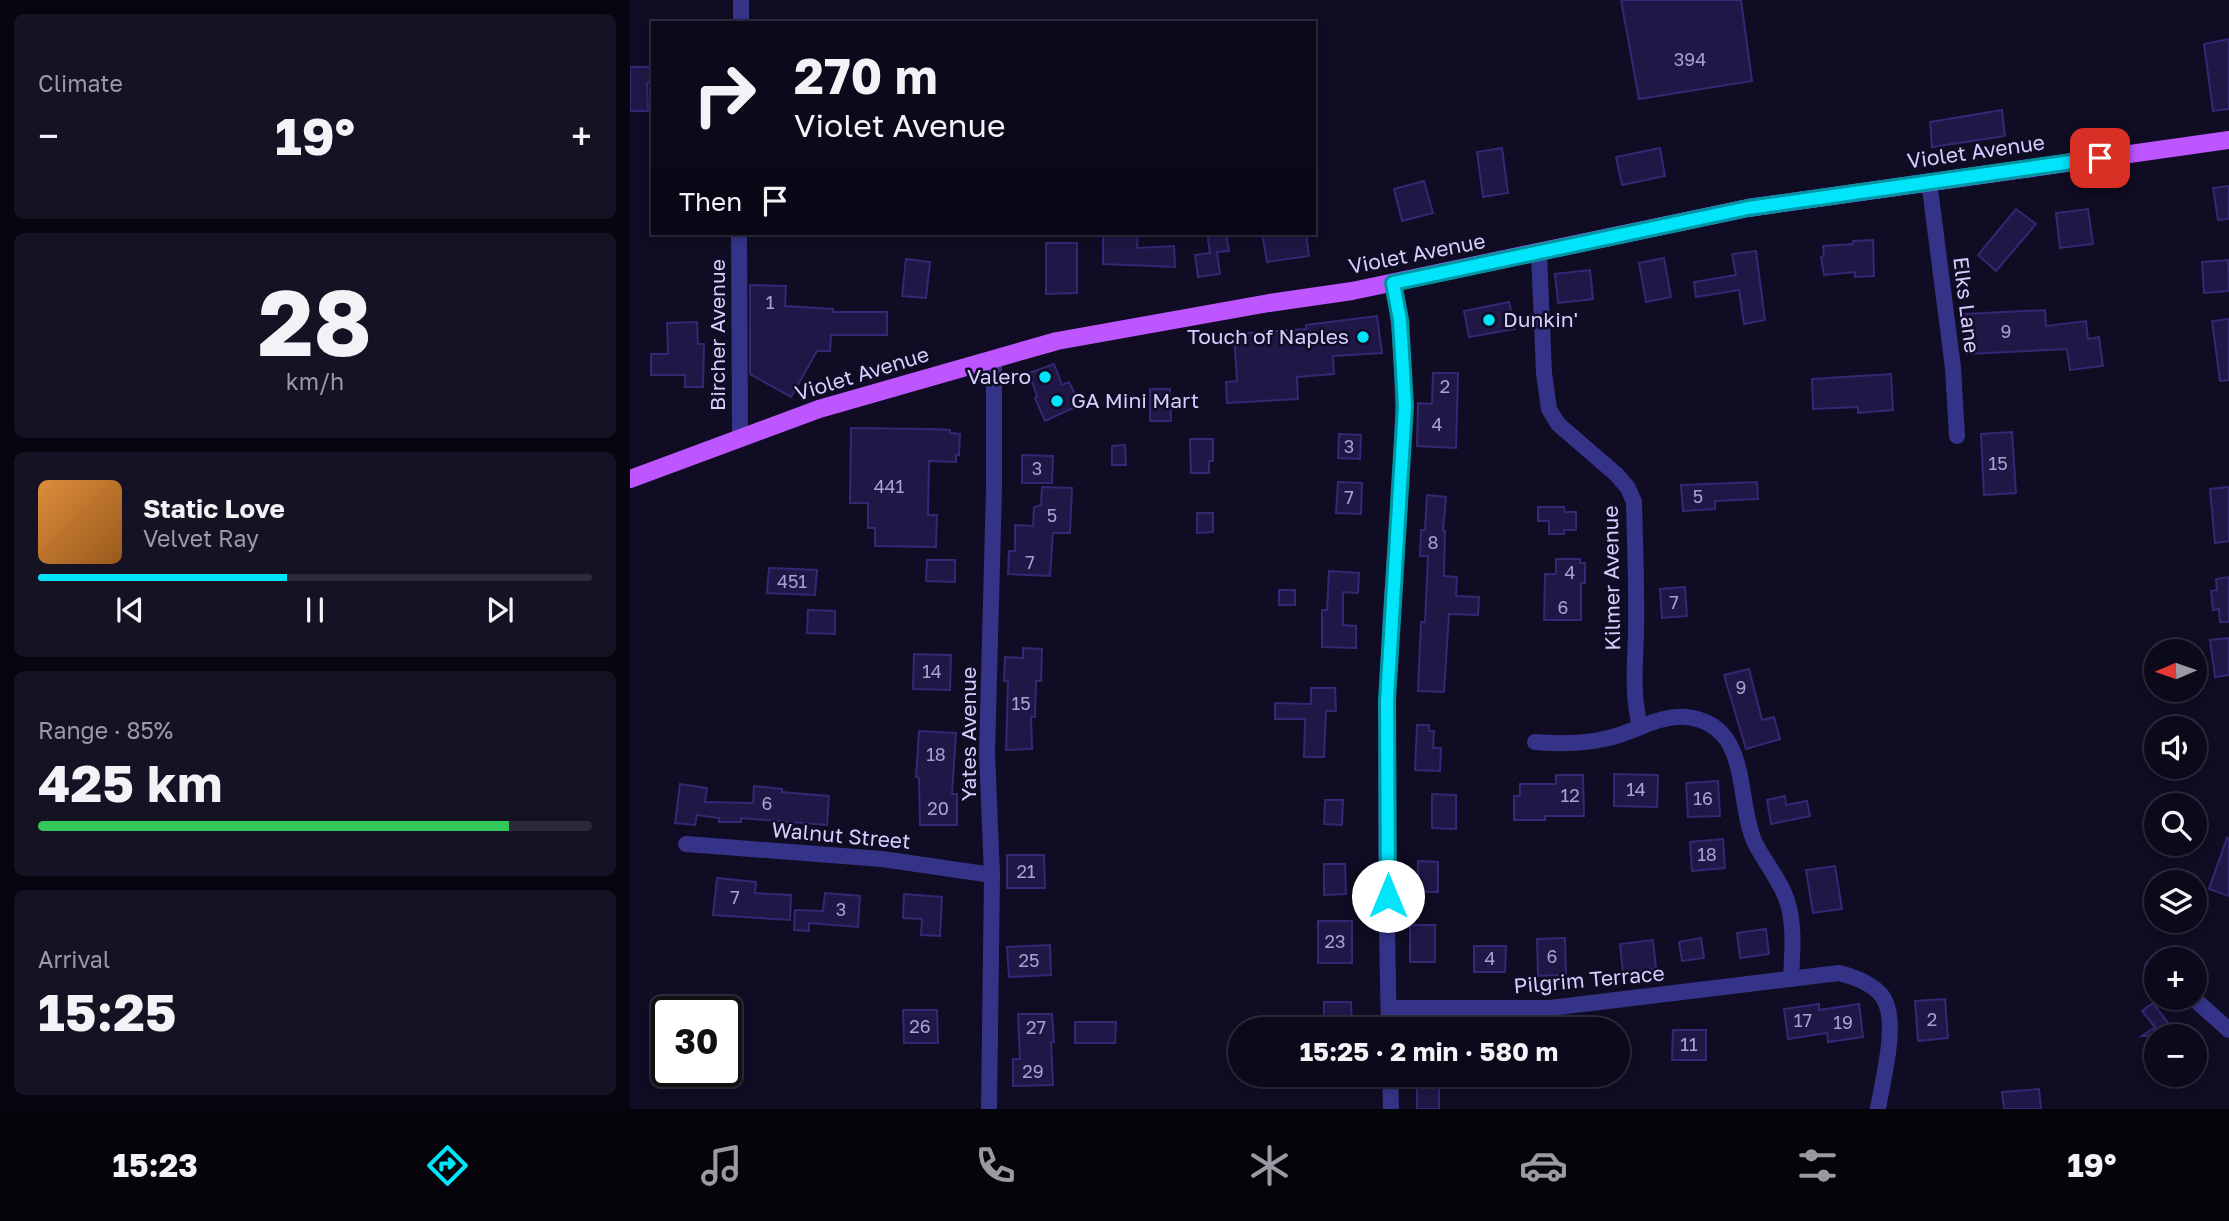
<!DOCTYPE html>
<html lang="en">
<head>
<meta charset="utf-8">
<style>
  :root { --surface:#0c091b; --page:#151224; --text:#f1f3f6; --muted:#9a9aa3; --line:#2c2a3a; --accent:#00e5fa }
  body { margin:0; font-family:"Golos Text",sans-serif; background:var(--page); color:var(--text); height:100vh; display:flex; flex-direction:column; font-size:26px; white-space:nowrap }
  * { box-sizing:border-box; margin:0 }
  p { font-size:23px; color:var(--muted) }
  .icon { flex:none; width:38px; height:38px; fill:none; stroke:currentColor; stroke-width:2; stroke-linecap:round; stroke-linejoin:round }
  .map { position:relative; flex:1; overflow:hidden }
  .side { display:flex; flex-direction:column; gap:14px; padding:14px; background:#07050f; width:630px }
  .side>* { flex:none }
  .hud { position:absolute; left:21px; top:21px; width:665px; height:214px; border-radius:0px; box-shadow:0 4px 10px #0003,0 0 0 2px var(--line); background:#0c091b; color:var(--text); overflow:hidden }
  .needle { width:46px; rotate:268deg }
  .fabs { position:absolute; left:1514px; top:639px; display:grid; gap:14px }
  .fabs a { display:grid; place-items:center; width:63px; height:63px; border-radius:50%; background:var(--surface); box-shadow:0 4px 10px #0003,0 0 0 2px var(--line); font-size:35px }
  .speed { position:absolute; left:21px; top:996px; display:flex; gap:14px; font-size:35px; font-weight:700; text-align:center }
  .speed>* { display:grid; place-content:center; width:91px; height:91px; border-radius:50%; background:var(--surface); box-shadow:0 4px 10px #0003,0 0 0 2px var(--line); line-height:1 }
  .speed .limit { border:4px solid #111; border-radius:10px; background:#fff; color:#111 }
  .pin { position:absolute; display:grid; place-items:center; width:60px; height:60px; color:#fff; margin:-30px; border-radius:14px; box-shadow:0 4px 10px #0006 }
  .me { position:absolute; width:77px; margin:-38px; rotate:0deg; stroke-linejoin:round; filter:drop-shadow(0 0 5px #0008) }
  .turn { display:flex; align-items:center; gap:24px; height:147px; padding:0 28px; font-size:32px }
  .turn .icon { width:91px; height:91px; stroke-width:2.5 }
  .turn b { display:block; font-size:49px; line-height:60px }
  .then { display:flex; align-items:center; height:66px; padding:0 28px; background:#0003; gap:14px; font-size:26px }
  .big { font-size:52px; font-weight:700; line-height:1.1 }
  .side .tile { flex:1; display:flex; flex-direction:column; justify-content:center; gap:10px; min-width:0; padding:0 24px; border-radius:10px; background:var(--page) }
  .side .dial { align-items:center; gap:0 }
  .dial b { font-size:91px; line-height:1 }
  .song { display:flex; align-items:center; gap:21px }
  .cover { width:84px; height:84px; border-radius:10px; background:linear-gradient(135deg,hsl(30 70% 55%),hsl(30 70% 35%)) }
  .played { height:7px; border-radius:4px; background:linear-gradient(90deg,var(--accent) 45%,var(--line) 45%) }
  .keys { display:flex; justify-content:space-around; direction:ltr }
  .heat { display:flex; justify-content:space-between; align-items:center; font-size:38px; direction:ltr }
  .charge { height:10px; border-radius:5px; background:linear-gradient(90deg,#34c759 85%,var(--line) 0) }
  .trip { position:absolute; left:598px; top:1017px; width:402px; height:70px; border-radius:35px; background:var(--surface); box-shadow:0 4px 10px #0003,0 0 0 2px var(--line); font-weight:700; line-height:70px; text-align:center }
  .tab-bar { display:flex; height:112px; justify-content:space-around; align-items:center; background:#05040b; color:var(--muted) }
  .tab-bar .icon { width:49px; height:49px }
  .tab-bar .selected { color:var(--accent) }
  .tab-bar b { font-size:32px; color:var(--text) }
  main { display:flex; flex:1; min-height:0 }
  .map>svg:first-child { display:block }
  .building { fill:#201746; stroke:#352774; stroke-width:2 }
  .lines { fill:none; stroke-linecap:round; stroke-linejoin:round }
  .street { stroke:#353387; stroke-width:16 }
  .primary { stroke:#bd56ff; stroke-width:18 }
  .route-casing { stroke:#0095a2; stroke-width:18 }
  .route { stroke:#00e5fa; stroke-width:12 }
  .poi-dot { fill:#00e5fa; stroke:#100c24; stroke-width:2.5 }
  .labels { text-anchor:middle; stroke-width:5; stroke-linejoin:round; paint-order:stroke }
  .number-label { font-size:18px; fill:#a7a1d1 }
  .street-label { font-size:21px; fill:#d4cfff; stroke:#100c24 }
  .poi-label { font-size:21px; fill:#d4cfff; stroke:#100c24; text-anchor:start }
</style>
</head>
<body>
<main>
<section class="side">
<div class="tile"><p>Climate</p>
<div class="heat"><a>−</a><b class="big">19°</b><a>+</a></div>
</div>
<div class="tile dial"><b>28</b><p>km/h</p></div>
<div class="tile">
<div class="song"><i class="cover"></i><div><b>Static Love</b><p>Velvet Ray</p></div></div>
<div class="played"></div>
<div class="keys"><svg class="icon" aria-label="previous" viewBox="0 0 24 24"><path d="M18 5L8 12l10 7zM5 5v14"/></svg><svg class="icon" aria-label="pause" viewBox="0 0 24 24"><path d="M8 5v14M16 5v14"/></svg><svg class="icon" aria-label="next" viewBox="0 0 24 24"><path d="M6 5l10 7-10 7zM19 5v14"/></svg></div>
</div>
<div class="tile"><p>Range · 85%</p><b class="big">425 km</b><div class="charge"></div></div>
<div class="tile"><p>Arrival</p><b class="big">15:25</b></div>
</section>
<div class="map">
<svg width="1599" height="1109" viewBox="0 0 1599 1109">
  <rect width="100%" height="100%" fill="#100c24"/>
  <g class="building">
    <path d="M991,0h120l11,81 -113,18z"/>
    <path d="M1599,39v70l-16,2 -9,-67z"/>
    <path d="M0,67h22v16h-5l1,28h-18z"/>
    <path d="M1372,110l3,26 -73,11 -2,-25z"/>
    <path d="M872,148l6,45 -25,4 -6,-45z"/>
    <path d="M1030,148l5,28 -43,9 -6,-28z"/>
    <path d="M794,181l9,32 -31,8 -8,-32z"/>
    <path d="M1599,186v33l-11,1 -5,-32z"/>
    <path d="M1386,209l20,15 -40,47 -18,-16z"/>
    <path d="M1458,209l5,35 -33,4 -4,-35z"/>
    <path d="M473,233h35l-1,15 37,-2 1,21 -72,-3z"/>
    <path d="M577,233h19l3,18 -12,1 3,22 -22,3 -3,-22 15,-2z"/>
    <path d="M632,233h44l3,23 -42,6z"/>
    <path d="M1243,240l1,36 -19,1v-5l-31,3 -3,-18 3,-1 -1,-10 30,-2v-3z"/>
    <path d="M416,243h31v50l-31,1z"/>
    <path d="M1126,251l9,69 -21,4 -5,-34 -43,7 -2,-15 42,-7 -4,-21z"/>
    <path d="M1034,258l7,39 -25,5 -7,-39z"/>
    <path d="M276,259l24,3 -4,36 -24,-2z"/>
    <path d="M1598,260l1,31 -25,2 -2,-31z"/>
    <path d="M960,270l3,29 -35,4 -3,-29z"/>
    <path d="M120,285l36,1 -1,20 48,3v3h54v23h-56l-1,16h-13l-26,46 -41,-23z"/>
    <path d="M879,302l6,27 -46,8 -5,-26z"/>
    <path d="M1415,310l1,16 40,-5 2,18 11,-2 4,29 -33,4 -3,-21 -100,5 -2,-40z"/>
    <path d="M747,316l5,37 -49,3 1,18 -37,3 1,22 -71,4 -1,-21 11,-1 -3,-47 72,-5v-4z"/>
    <path d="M1599,319v61l-9,1 -8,-60z"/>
    <path d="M67,322l1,22h6l-1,43h-18v-12h-34v-21h17l-1,-31z"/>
    <path d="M424,364l8,21 7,-3 11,23 -35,16 -10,-23 2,-2 -8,-23z"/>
    <path d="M803,373h25l-2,75 -39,-2 1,-43 14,1z"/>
    <path d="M1261,374l2,36 -35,3v-6l-45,2 -1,-30z"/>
    <path d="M520,389h20l1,32h-21z"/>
    <path d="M221,428l78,1 21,1v3l10,1 -1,21h-3v7l-27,-1 -1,54h9l-1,32 -61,-1v-18h-7v-25h-18z"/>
    <path d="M1382,432l4,61 -32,2 -3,-61z"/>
    <path d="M709,434l22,1 -1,24 -22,-1z"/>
    <path d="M560,439h23v22h-4v12h-18z"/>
    <path d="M495,445l1,20h-14v-19z"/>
    <path d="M392,455l31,1 -1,27h-30z"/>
    <path d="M708,482l24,1 -1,31 -25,-1z"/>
    <path d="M1127,482l1,17 -43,2v8l-32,2 -2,-26z"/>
    <path d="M412,487l30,1 -2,45h-17l-3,43 -42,-2 1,-23h6v-26l18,1 1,-19 7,-2z"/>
    <path d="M1599,487v54l-14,2 -5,-54z"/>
    <path d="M797,495l19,2 -3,34h2l-1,45 13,1 -1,19 23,1 -1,18 -29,-1 -5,78 -26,-1 3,-69h4l3,-66h-8l1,-26h4z"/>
    <path d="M908,507h26l1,5h11v18h-12v4h-15v-13h-11z"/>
    <path d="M567,513h16v19l-16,1z"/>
    <path d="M926,559h24v4h5v20h-4v37h-37l1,-46h11z"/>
    <path d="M297,560h28v22l-29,-1z"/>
    <path d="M139,568l48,2 -2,25 -48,-2z"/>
    <path d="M699,571l30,2 -1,20 -15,-1v33l13,1v22l-34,-1v-37h5z"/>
    <path d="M1599,577v45h-9l-1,-13 -6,1 -2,-19 6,-1 -1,-11z"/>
    <path d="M1055,587l2,29 -25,2 -2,-29z"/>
    <rect x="649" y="590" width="16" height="15"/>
    <path d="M178,610l27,1v23l-28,-1z"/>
    <path d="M1599,638v37l-14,2 -5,-37z"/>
    <path d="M393,648l19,1 -1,32h-5l-1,36h-4l1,32 -26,1 2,-69h-4l1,-24 18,1z"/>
    <path d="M284,654l37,1 -1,35 -37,-1z"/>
    <path d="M1119,669l13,51 12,-3 6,22 -34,10 -22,-74z"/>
    <path d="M681,688h24l1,23h-10l-2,46h-20l1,-38h-30v-16l36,1z"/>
    <path d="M787,725h12v6h5l-1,17h8l-1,23 -25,-1z"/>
    <path d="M289,731l37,2 -4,61h5v31h-37l-1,-47 -3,-1z"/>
    <path d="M984,774l44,1 -1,32 -43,-1z"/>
    <path d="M926,775h27l1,41h-39v4h-31v-24h6v-12h36z"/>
    <path d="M1088,781l2,35 -32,1 -2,-34z"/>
    <path d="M50,784l27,4 -2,14 48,1 1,-17 28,3v3l47,4 -2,29 -86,-7v4h-22v-4l-22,-3 -2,10 -20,-2z"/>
    <path d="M802,794l24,1v34l-24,-1z"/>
    <path d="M1155,796l1,9 21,-4 3,15 -39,8 -4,-24z"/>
    <path d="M695,800h18l-1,25 -18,-1z"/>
    <path d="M1597,838h2v58l-20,-7z"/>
    <path d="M1093,839l2,29 -33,3 -2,-29z"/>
    <path d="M377,855h37l1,33h-38z"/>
    <path d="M788,861l20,1v30h-21z"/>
    <path d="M694,864h21l1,30 -22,1z"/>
    <path d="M1205,866l7,43 -29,4 -7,-43z"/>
    <path d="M87,878l39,4 -1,11 36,2 -1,25 -77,-5z"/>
    <path d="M195,893l35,3 -2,31 -49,-4v8l-15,-1 1,-20 28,1z"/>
    <path d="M274,894l38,3 -2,39 -19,-1 1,-16 -19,-1z"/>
    <rect x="688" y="921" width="34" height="42"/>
    <rect x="780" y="925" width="25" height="37"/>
    <path d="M1136,929l3,25 -29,4 -3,-25z"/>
    <path d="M935,938l1,37 -28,1 -1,-37z"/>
    <path d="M1071,938l3,20 -22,3 -3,-19z"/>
    <path d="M1023,940l3,29 -33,4 -3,-29z"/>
    <path d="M420,945l1,30 -42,2 -2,-30z"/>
    <path d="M844,946h32l-1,26h-31z"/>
    <path d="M1315,999l3,39 -30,3 -3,-40z"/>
    <path d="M694,1002h27l1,27h-28z"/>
    <path d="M1523,1003l12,16 13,17h-36l13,-9 -13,-16z"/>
    <path d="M1189,1004v6l40,-6 4,33 -35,5 -1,-9 -39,6 -4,-30z"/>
    <path d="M273,1010h34l1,33h-34z"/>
    <path d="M388,1014h34l2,28h-3l2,43 -40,1v-27h7z"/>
    <path d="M445,1022h41l-1,21h-40z"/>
    <path d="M1043,1030h33v30h-34z"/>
    <path d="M787,1074l22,1v34h-22z"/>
    <path d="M1409,1089l2,20h-37l-2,-17z"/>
  </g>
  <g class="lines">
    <g class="street">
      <path d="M111,23v-23"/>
      <path d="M1299,181l24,187 4,68"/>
      <path d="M109,233l1,204"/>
      <path d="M909,253l5,120 5,36 9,15 59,51 11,13 6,14c1,44 3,88 2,132 -1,31 -4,61 4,92"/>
      <path d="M905,742c23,2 46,2 69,-3 29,-5 52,-24 82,-22 66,7 49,82 69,126 10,20 27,39 33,61 7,24 4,50 3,75"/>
      <path d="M56,844l196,15 110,16"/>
      <path d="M1522,967l4,3"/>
      <path d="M1563,998l36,32"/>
      <path d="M759,1008h161l289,-35c16,4 33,10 43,23 18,23 0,86 -4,113"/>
      <path d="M759,1029c-3,-132 -5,-266 1,-398 6,-116 24,-233 3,-348"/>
      <path d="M760,1074l1,35"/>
      <path d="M359,1109l3,-234 -5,-123 7,-264v-129"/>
    </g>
    <path class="primary" d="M0,479l189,-70 238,-68 212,-38 83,-12 396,-83 481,-68"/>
  </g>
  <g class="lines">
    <defs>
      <path id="route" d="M758,896l-1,-196 18,-294 -5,-86 -7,-37 355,-75 352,-50"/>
    </defs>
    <use href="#route" class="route-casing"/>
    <use href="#route" class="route"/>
  </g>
  <g class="poi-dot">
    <circle cx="859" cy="320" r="7"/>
    <circle cx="733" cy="337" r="7"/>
    <circle cx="415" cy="377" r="7"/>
    <circle cx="427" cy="401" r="7"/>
  </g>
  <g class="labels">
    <g class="number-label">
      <text x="1060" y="66">394</text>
      <text x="140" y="309">1</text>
      <text x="1376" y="338">9</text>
      <text x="815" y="393">2</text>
      <text x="807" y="431">4</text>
      <text x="719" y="453">3</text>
      <text x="1368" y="470">15</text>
      <text x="407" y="475">3</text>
      <text x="259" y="493">441</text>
      <text x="1068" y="503">5</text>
      <text x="719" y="504">7</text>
      <text x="422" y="522">5</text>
      <text x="803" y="549">8</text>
      <text x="400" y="569">7</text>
      <text x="940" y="579">4</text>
      <text x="162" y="588">451</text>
      <text x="1044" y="609">7</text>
      <text x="933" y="614">6</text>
      <text x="302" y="678">14</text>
      <text x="1111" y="694">9</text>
      <text x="391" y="710">15</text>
      <text x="306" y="761">18</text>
      <text x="1006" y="796">14</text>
      <text x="940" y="802">12</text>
      <text x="1073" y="805">16</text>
      <text x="137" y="810">6</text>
      <text x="308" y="815">20</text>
      <text x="1077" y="861">18</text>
      <text x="396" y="878">21</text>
      <text x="105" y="904">7</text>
      <text x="211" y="916">3</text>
      <text x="705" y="948">23</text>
      <text x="922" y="963">6</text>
      <text x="860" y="965">4</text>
      <text x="399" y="967">25</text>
      <text x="1302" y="1026">2</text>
      <text x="1173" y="1027">17</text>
      <text x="1213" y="1029">19</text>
      <text x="290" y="1033">26</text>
      <text x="406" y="1034">27</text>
      <text x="1059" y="1051">11</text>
      <text x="403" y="1078">29</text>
    </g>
    <g class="street-label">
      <text transform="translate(1346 152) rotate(-8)" y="7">Violet Avenue</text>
      <text transform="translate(787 254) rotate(-11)" y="7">Violet Avenue</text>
      <text transform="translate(1336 305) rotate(83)" y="7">Elks Lane</text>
      <text transform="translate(88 335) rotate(-90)" y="7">Bircher Avenue</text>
      <text transform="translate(232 374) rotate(-17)" y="7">Violet Avenue</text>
      <text transform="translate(982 578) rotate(-91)" y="7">Kilmer Avenue</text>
      <text transform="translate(339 734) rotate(-90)" y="7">Yates Avenue</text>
      <text transform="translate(211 836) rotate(5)" y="7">Walnut Street</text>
      <text transform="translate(959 980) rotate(-5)" y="7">Pilgrim Terrace</text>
    </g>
    <g class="poi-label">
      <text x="873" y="327">Dunkin'</text>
      <text x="719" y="344" text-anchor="end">Touch of Naples</text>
      <text x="401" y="384" text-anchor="end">Valero</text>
      <text x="441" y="408">GA Mini Mart</text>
    </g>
  </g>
</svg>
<div class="fabs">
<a><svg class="needle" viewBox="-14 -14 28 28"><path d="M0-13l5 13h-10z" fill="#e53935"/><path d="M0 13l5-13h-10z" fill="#9a9aa3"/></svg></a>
<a><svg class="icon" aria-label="sound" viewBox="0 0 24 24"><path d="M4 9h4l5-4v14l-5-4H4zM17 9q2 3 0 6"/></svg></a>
<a><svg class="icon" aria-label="search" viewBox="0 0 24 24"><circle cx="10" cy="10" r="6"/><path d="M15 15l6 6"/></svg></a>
<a><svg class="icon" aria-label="layers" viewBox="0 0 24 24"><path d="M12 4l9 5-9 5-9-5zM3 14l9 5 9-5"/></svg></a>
<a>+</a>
<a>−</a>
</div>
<div class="speed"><div class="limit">30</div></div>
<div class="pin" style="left:1470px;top:158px;background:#d93025"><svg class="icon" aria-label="arrive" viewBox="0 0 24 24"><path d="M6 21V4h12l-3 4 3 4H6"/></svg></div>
<svg class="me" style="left:758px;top:896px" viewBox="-20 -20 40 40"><circle r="19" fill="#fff"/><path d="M0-13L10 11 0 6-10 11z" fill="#00e5fa"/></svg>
<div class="trip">15:25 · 2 min · 580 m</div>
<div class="hud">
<div class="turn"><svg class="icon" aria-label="right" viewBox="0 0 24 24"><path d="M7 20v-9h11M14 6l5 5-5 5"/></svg><div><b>270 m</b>Violet Avenue</div></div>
<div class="then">Then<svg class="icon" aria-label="arrive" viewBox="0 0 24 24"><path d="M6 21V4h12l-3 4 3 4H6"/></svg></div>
</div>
</div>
</main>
<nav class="tab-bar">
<b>15:23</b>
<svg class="icon selected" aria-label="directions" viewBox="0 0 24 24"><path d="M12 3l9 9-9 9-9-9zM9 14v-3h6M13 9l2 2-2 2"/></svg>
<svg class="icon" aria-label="music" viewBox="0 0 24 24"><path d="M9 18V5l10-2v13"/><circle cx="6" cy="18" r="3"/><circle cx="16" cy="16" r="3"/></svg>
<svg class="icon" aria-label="phone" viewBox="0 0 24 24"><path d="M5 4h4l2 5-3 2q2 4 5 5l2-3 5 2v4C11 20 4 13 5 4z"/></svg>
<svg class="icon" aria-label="climate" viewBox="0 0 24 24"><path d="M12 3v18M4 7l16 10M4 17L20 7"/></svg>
<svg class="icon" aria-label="car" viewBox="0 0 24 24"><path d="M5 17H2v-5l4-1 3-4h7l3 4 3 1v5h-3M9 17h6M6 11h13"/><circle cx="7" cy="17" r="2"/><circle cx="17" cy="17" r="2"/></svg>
<svg class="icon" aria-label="filters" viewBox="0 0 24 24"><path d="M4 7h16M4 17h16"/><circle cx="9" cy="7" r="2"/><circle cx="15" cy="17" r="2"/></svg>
<b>19°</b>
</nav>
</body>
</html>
